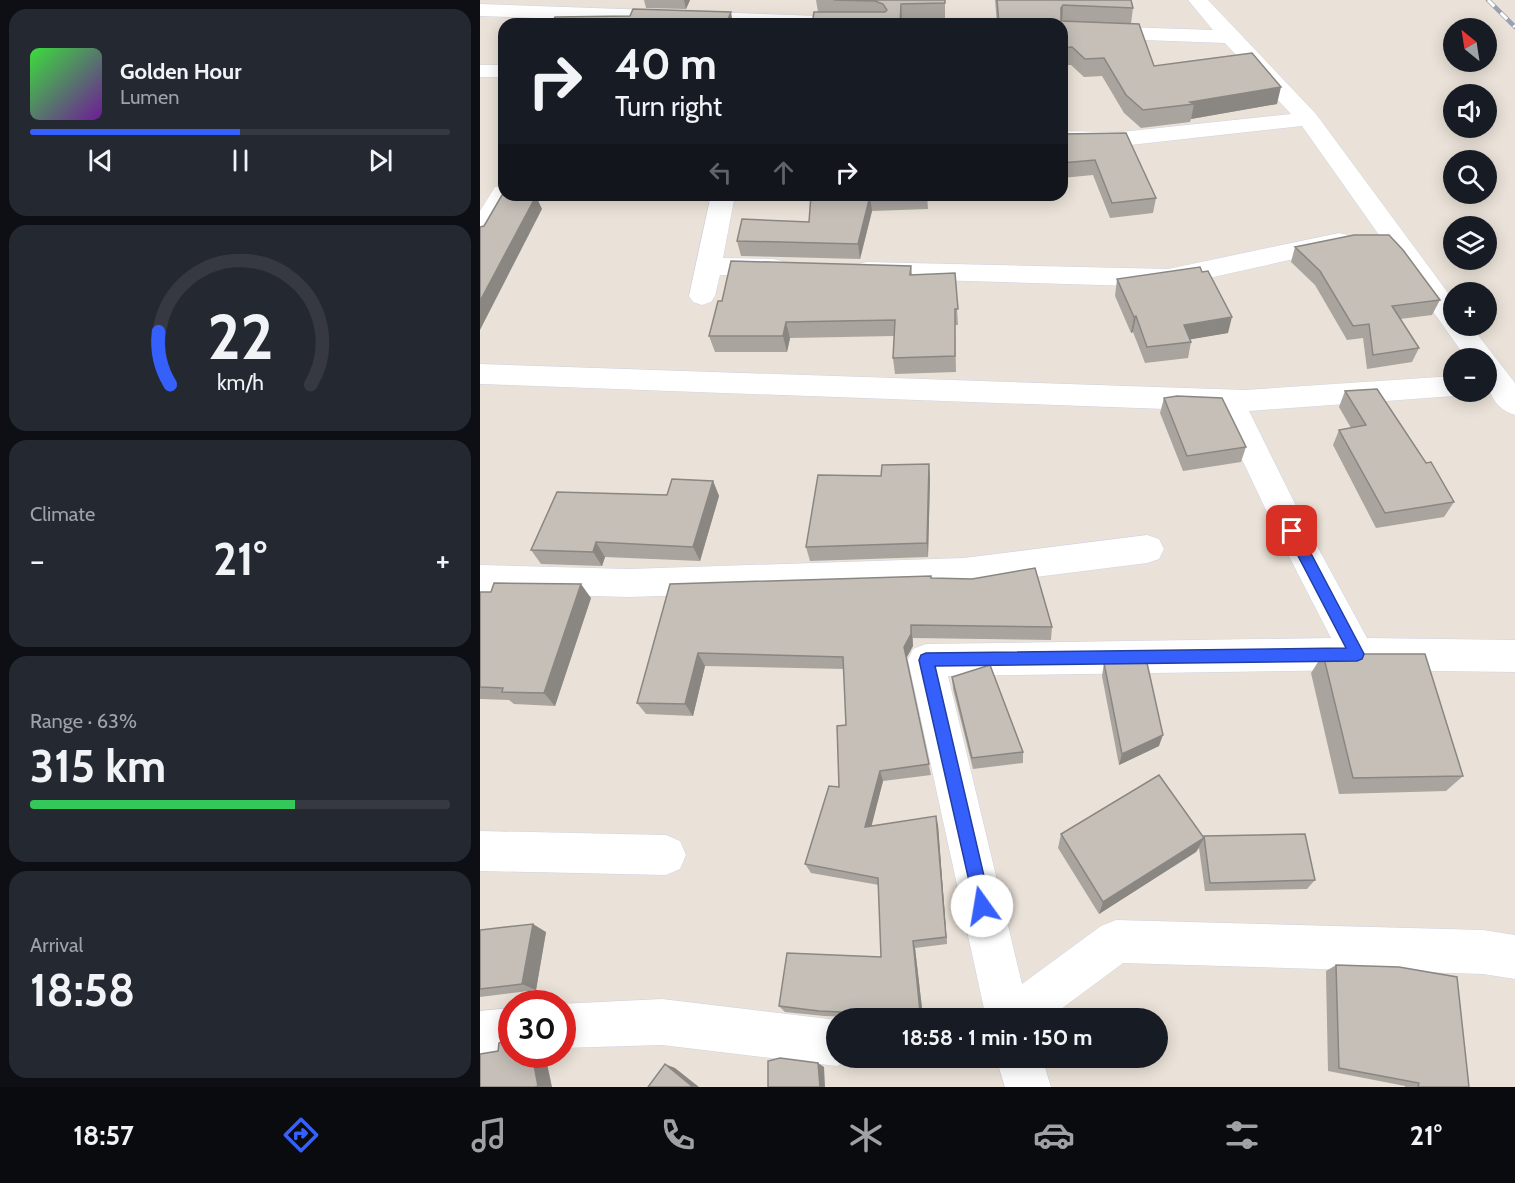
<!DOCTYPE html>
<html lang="en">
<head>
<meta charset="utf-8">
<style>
  :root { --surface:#171b24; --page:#242831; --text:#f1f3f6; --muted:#9ea1a6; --line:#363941; --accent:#3560fb }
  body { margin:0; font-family:Cabin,sans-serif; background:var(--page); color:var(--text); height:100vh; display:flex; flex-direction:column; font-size:22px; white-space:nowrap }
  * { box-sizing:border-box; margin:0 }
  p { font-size:20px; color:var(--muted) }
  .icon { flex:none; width:33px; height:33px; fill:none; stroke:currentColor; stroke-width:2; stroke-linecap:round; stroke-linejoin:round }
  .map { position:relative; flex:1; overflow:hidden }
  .side { display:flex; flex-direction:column; gap:9px; padding:9px; background:#0d0f14; width:480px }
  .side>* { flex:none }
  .guide { position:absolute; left:18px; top:18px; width:570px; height:183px; border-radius:18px; box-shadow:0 3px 15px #0003; background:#171b24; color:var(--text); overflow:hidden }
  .needle { width:39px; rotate:330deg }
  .tools { position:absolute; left:963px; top:18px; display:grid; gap:12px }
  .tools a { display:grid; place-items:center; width:54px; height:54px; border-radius:50%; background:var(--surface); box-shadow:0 3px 15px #0003; font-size:30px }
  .speed { position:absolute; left:18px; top:990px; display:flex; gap:12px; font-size:30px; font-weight:700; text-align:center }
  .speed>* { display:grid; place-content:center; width:78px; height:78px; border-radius:50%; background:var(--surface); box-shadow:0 3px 15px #0003; line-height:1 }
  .speed .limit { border:9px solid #d22; background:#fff; color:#111 }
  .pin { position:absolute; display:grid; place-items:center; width:51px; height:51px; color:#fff; margin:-26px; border-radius:12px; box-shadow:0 3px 9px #0006 }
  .me { position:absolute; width:66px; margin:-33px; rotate:347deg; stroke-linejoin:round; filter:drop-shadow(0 0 4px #0008) }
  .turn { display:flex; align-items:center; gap:21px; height:126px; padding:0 18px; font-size:27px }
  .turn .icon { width:78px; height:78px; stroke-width:2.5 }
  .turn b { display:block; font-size:42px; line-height:51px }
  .lanes { display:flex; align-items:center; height:57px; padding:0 18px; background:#0003; justify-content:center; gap:30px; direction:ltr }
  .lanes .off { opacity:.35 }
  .big { font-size:45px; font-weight:700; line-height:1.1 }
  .side .card { flex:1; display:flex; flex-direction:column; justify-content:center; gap:9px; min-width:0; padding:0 21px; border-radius:18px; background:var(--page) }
  .side .dial { align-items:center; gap:0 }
  .dial svg { height:156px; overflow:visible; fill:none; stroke:var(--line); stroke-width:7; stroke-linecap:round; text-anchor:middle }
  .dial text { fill:var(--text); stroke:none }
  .song { display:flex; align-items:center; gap:18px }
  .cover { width:72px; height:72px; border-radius:9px; background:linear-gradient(135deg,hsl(120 70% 55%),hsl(280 70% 35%)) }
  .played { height:6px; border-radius:3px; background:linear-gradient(90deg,var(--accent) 50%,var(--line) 50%) }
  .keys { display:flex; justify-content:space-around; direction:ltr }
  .heat { display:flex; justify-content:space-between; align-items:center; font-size:33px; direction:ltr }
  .charge { height:9px; border-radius:4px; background:linear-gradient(90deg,#34c759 63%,var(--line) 0) }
  .trip { position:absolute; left:346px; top:1008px; width:342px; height:60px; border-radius:30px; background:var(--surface); box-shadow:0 3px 15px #0003; font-weight:700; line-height:60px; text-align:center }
  .tabs { display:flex; height:96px; justify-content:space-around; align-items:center; background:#090b0e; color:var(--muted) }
  .tabs .icon { width:42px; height:42px }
  .tabs .active { color:var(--accent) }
  .tabs b { font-size:27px; color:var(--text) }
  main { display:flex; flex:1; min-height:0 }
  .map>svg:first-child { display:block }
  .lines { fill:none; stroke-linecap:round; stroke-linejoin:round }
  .minor-casing { stroke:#ced2e1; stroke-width:1 }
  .minor { fill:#fff; fill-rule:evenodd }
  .rail-casing { stroke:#9b9fb2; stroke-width:4.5 }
  .rail { stroke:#fff; stroke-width:3; stroke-dasharray:9; stroke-linecap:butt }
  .wall { fill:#a9a49e }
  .shaded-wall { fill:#8a8681 }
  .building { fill:#c5bfb8; stroke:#8a8681; stroke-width:1.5 }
  .route { fill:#3560fb; stroke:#223ea3; stroke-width:1.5 }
</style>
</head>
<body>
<main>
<section class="side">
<div class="card">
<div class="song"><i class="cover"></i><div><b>Golden Hour</b><p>Lumen</p></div></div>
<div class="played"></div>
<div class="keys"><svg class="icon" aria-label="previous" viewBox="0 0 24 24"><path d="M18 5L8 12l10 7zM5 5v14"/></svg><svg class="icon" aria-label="pause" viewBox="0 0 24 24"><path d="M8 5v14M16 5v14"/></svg><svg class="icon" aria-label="next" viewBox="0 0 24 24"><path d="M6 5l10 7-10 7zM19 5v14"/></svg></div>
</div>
<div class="card dial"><svg viewBox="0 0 100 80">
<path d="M14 69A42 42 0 1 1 86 69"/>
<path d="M14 69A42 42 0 0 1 8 42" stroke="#3560fb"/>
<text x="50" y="56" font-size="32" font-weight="700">22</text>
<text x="50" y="72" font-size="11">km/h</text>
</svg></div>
<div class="card"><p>Climate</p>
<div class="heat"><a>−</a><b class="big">21°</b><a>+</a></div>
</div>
<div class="card"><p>Range · 63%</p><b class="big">315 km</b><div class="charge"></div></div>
<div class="card"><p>Arrival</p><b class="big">18:58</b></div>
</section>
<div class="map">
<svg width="1035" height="1087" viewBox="0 0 1035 1087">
  <rect width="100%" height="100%" fill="#eae2d8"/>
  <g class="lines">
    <defs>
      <g id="minor">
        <path d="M708,0h20l108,114 138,187v25h17l44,57v32c-27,-8 -29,-33 -29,-57h-20l-164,-232 -181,20 -59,-1v-14l59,1 170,-18 -66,-71 -163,-6v-12l151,5z"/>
        <path d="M0,4l396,14 7,2 3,4h-178l-228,-8z"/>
        <rect x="0" y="65" width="24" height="12"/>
        <path d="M24,185v10h10l-25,43 -9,2v-29l15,-24z"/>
        <path d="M231,195h24l-12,63 50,1 9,2 4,6 -4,6 -9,2h-53l-5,21 -4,6 -9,3 -9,-3 -4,-6z"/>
        <path d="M859,233l9,2 4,6 -4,6 -180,40 -301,-9 -9,-2 -4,-6 4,-6 9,-2 301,7z"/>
        <path d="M0,364l765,26 209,-14v16h11l-1,1 -10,3 -205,15 56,113 62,114 148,2v32l-158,-2 -409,6 74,308 79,-58 15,-6 367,10 32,5v44l-32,-5 -360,-11 -74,55h-63l-78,-358 5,-11 13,-5 405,-6 -55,-107 -57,-120 -739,-27z"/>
        <path d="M667,535l12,4 5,10 -5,10 -12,4 -183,23 -335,11 -149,-4v-28l149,4 335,-11z"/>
        <path d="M0,831l186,4 14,6 6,14 -6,14 -14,6 -186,-4z"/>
        <path d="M182,999l175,21v38h17l-17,8 -175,-21 -100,3v-44h-3z"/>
        <path d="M32,1008v46l-32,3v-46z"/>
        <path d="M516,1058h46l9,29h-46z"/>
      </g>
    </defs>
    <use href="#minor" class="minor-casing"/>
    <use href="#minor" class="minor"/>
    <defs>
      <path id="rail" d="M1008,0l27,27"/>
    </defs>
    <use href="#rail" class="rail-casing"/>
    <use href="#rail" class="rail"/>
  </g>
  <g class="wall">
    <path d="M164,0h46l-4,9 -40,-1z"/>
    <path d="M336,0h129v18h-43l-84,-6z"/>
    <path d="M515,0h136l2,8 -2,16 23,42 123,38 -86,15 -1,3 -49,6 -17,-15 -22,-37 -18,1 -13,-12h-9v-41h-65z"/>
    <path d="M582,134l94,64 -3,15 -43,5 -17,-43 -31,3z"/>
    <path d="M331,195h116l1,14 -56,2 -12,48 -119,-3 -4,-15 72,-19z"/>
    <path d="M815,247l145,53 -8,15 -32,4 19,29 -7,14 -45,7 -4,-31 -16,2 -32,-55 -24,-23z"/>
    <path d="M431,266l1,9 43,-2 3,52h-3l1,47 -61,2 -2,-16 1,-22 -104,2 -3,14h-72l-6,-16 13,-35z"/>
    <path d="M637,279l111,54 -38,6 1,3 -3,16 -43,5 -12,-31 -2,1 -16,-37z"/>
    <path d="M865,391l81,72 28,39 -10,15 -68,11 -43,-83 6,-15 12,-2 -12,-21z"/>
    <path d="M684,398l82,49 -5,15 -58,9 -23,-58z"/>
    <path d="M449,464l1,15 -2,78 -118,4 -4,-14z"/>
    <path d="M233,481l6,15 -19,65 -95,-4 -3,9 -61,-2 -10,-14 136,-55z"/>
    <path d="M451,578l121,49 -1,13 -138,-2v8l-7,12 25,117 -48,6 -12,45 67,-1 9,119 -32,4 8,69 -8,1h-36l-55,-2 -39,-4 -6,-6 102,-49 -2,-72 -68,-12 -6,-9 34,-77 7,-62 -2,-56 -139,-3 -12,50 -47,-2 -9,-11 33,-119z"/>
    <path d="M0,592l111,6 -36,108 -41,-2 -5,-4 -29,-1z"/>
    <path d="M843,654l140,122 -17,15 -107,3 -28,-121z"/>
    <path d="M624,663l55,83 -40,19 -17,-89z"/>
    <path d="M472,677l71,75v11l-50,6 -20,-80z"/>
    <path d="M581,834l142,2 112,44 -8,9 -102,2 -6,-43 -3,4 -97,62 -41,-66z"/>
    <path d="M0,930l66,2 -10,58 -56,7z"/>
    <path d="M856,965l133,122h-64v-1l-77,-15 -2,-100z"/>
  </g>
  <g class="shaded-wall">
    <path d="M204,0h6l-4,9z"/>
    <path d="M421,4l1,14v6h-2z"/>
    <path d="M583,5l-1,18 -1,1v-16z"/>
    <path d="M251,12l2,12h-7z"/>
    <path d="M801,87l-4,17 -86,15 3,-15 -4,-2z"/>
    <path d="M56,196l6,13 -62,121v-29z"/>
    <path d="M390,196l2,15 -12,48 -2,-15z"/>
    <path d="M656,316l-3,16 -2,1 3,-16z"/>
    <path d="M752,317l-4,16 -47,8 3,-16z"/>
    <path d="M306,322l4,16 -3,14 -4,-16z"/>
    <path d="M449,464l1,15 -2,78 -1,-14z"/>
    <path d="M233,481l6,15 -19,65 -7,-14z"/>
    <path d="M116,542l9,15 -3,9 -9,-14z"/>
    <path d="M101,584l10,14 -36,108 -11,-13z"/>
    <path d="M431,625l2,21 -7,13 -2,-12z"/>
    <path d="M218,653l7,13 -12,50 -8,-12z"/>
    <path d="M683,735l-4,11 -40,19 3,-11z"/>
    <path d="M400,771l3,10 -14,55 -4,-9z"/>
    <path d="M456,816l2,9 9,119 -1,-7z"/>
    <path d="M724,838l-8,14 -97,62 4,-12z"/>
    <path d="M53,924l13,8 -10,58 -14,-6z"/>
    <path d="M433,941l2,7 8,69 -3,-5z"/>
    <path d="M52,1054h13l7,33h-17z"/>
    <path d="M338,1063l6,4 1,20h-5z"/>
    <path d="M185,1064l10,4 24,19h-6z"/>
  </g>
  <g class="building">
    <path d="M354,0h111v3l-44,1 -1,20h-88l2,-12h71l2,-2 -4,-6 -8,-3z"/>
    <path d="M517,0h134l2,8 -70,-3 -2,3v13l78,3 15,42 98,-13 29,34 -91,15 4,2 -51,6 -17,-15 -22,-37 -19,1 -13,-12 -10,1v-24h-63z"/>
    <path d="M153,9l98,3 -5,12h-176l5,-7 75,-1z"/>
    <path d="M646,133l30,65 -44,5 -17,-43 -33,3v-29z"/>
    <path d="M22,195l34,1 -56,105v-74l4,-1z"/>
    <path d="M331,195h90l-31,1 -12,48 -121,-3 5,-22 67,3z"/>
    <path d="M874,235h35l14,15 37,50 -48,6 27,42 -46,7 -4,-31 -16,2 -33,-55 -25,-24z"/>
    <path d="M251,261l180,5 -1,9 45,-2 3,36h-3v47l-62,2 2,-38 -109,2 -3,14h-74l9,-35h4z"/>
    <path d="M720,267l2,5 6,-1 24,46 -48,8 7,17 -44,5 -11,-31 -2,1 -17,-38z"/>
    <path d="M897,389l49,74 5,-1 23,40 -69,11 -46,-83 27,-5 -21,-34z"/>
    <path d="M697,396l45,2 24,49 -59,9 -23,-58z"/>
    <path d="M449,464l-2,79 -121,4 12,-72 63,1 1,-11z"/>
    <path d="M192,479l41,2 -20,66 -97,-5 -3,10 -62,-2 26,-58 110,3z"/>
    <path d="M555,568l17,59 -141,-2v9l-7,13 25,117 -49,7 -15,56 71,-11 10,121 -33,4 7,71 -14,3 -87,-4 -40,-5 8,-53 94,4 -3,-79 -73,-14 24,-78 10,1 -2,-61 9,-1 -3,-68 -145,-4 -13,51 -48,-1 33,-119 261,-8v2l41,1z"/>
    <path d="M14,583l87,1 -37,109 -42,-1 1,-4 -23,-1v-95h11z"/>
    <path d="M843,654h102l38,122 -110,2z"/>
    <path d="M624,663h43l16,72 -41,19z"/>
    <path d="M510,665l33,87 -51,6 -20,-81z"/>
    <path d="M679,775l45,63 -101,64 -42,-68z"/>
    <path d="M825,834l10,46 -105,3 -6,-47z"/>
    <path d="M53,924l-11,60 -42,5v-59z"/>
    <path d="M856,965l63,2 58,10 12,110h-51l1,-4 -80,-15z"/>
    <path d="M32,1037v17h20l6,32 -3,1h-55v-33l18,-3 1,-8z"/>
    <path d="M300,1058l38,5 2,24h-52v-26z"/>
    <path d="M185,1064l28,23h-45z"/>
  </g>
  <path class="route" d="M812,525l5,2 65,123 2,4 -2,5 -5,2 -422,5 56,240 -2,6 -7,3 -6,-3 -57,-252 2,-5 5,-2 420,-5 -61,-117z"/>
</svg>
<div class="tools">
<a><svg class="needle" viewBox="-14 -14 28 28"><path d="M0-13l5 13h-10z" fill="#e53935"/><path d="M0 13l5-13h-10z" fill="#9ea1a6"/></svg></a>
<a><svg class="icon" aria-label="sound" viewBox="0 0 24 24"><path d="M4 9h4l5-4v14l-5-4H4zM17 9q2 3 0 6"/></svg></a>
<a><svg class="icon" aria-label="search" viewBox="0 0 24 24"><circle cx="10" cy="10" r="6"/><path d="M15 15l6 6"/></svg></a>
<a><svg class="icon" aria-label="layers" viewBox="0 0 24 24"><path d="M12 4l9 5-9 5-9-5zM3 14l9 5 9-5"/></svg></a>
<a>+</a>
<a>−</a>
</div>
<div class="speed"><div class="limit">30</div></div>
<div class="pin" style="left:812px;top:531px;background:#d93025"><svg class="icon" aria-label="arrive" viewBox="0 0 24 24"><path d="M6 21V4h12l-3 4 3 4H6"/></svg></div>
<svg class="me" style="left:502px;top:906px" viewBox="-20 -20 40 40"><circle r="19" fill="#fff"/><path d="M0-13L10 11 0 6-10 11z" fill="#3560fb"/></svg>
<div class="trip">18:58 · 1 min · 150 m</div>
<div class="guide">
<div class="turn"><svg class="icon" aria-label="right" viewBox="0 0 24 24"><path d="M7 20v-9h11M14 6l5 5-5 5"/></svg><div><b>40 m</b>Turn right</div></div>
<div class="lanes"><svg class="icon off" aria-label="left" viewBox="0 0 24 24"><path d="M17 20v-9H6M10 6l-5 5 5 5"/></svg><svg class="icon off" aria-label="ahead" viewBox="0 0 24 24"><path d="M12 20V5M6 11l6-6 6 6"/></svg><svg class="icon" aria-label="right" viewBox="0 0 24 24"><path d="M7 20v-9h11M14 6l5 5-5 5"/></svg></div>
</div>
</div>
</main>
<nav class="tabs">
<b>18:57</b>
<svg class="icon active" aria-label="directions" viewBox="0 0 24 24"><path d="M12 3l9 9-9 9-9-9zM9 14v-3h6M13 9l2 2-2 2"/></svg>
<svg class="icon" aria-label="music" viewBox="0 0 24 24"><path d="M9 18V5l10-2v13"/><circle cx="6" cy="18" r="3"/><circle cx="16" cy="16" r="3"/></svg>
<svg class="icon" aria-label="phone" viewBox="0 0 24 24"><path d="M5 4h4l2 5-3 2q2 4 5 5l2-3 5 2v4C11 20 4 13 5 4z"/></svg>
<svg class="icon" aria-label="climate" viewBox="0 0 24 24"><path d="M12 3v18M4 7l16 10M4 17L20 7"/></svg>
<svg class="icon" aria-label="car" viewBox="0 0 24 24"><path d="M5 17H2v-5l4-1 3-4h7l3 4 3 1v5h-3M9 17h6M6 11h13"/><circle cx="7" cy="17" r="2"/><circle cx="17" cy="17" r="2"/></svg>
<svg class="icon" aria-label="filters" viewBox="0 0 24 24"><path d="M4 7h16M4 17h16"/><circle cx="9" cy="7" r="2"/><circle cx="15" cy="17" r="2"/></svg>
<b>21°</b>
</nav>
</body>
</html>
